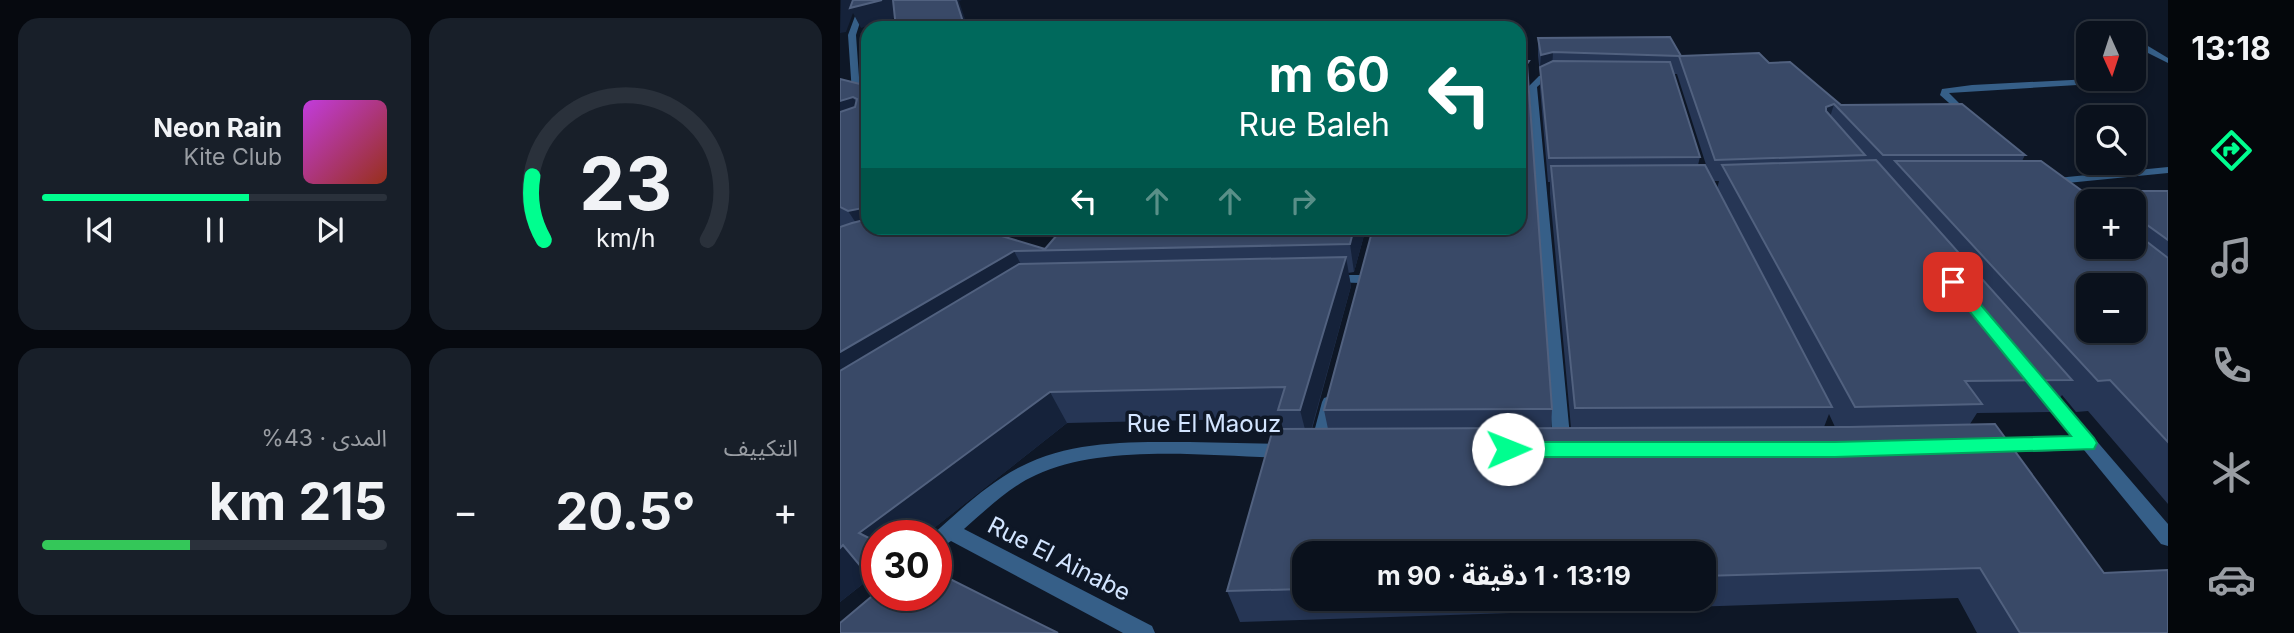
<!DOCTYPE html>
<html lang="ar">
<head>
<meta charset="utf-8">
<style>
  :root { --surface:#0a111c; --page:#181f29; --text:#f1f3f6; --muted:#999da3; --line:#2a313b; --accent:#00fe8f }
  body { margin:0; font-family:Inter,"Noto Sans Arabic",sans-serif; background:var(--page); color:var(--text); direction:rtl; height:100vh; display:flex; flex-direction:column; font-size:26px; white-space:nowrap }
  * { box-sizing:border-box; margin:0 }
  p { font-size:23px; color:var(--muted) }
  .icon { flex:none; width:38px; height:38px; fill:none; stroke:currentColor; stroke-width:2; stroke-linecap:round; stroke-linejoin:round }
  .map { position:relative; flex:1; overflow:hidden; direction:ltr }
  .details { display:flex; flex-direction:column; gap:18px; padding:18px; background:#06090f; width:840px }
  .details>* { flex:none }
  .hud { position:absolute; left:21px; top:21px; width:665px; height:214px; border-radius:21px; box-shadow:0 4px 10px #0003,0 0 0 2px var(--line); direction:rtl; background:#00695c; color:#fff; overflow:hidden }
  .needle { width:46px; rotate:177deg }
  .buttons { position:absolute; left:1236px; top:21px; display:grid; gap:14px }
  .buttons a { display:grid; place-items:center; width:70px; height:70px; border-radius:14px; background:var(--surface); box-shadow:0 4px 10px #0003,0 0 0 2px var(--line); font-size:35px }
  .speed { position:absolute; left:21px; top:520px; display:flex; gap:14px; font-size:35px; font-weight:700; text-align:center }
  .speed>* { display:grid; place-content:center; width:91px; height:91px; border-radius:50%; background:var(--surface); box-shadow:0 4px 10px #0003,0 0 0 2px var(--line); line-height:1 }
  .speed .limit { border:10px solid #d22; background:#fff; color:#111 }
  .pin { position:absolute; display:grid; place-items:center; width:60px; height:60px; color:#fff; margin:-30px; border-radius:14px; box-shadow:0 4px 10px #0006 }
  .me { position:absolute; width:77px; margin:-38px; rotate:89deg; stroke-linejoin:round; filter:drop-shadow(0 0 5px #0008) }
  .turn { display:flex; align-items:center; gap:24px; height:147px; padding:0 21px; font-size:32px }
  .turn .icon { width:91px; height:91px; stroke-width:2.5 }
  .turn b { display:block; font-size:49px; line-height:60px }
  .lanes { display:flex; align-items:center; height:66px; padding:0 21px; background:#0003; justify-content:center; gap:35px; direction:ltr }
  .lanes .off { opacity:.35 }
  .big { font-size:52px; font-weight:700; line-height:1.1 }
  .details .widget { flex:1; display:flex; flex-direction:column; justify-content:center; gap:10px; min-width:0; padding:0 24px; border-radius:21px; background:var(--page) }
  .details .dial { align-items:center; gap:0 }
  .dial svg { height:182px; overflow:visible; fill:none; stroke:var(--line); stroke-width:7; stroke-linecap:round; text-anchor:middle }
  .dial text { fill:var(--text); stroke:none }
  .song { display:flex; align-items:center; gap:21px }
  .cover { width:84px; height:84px; border-radius:10px; background:linear-gradient(135deg,hsl(290 70% 55%),hsl(10 70% 35%)) }
  .played { height:7px; border-radius:4px; background:linear-gradient(90deg,var(--accent) 60%,var(--line) 60%) }
  .keys { display:flex; justify-content:space-around; direction:ltr }
  .heat { display:flex; justify-content:space-between; align-items:center; font-size:38px; direction:ltr }
  .charge { height:10px; border-radius:5px; background:linear-gradient(90deg,#34c759 43%,var(--line) 0) }
  .details .tiles { flex:1; display:grid; gap:18px; grid-template-columns:repeat(2,1fr) }
  .trip { position:absolute; left:452px; top:541px; width:424px; height:70px; border-radius:21px; background:var(--surface); box-shadow:0 4px 10px #0003,0 0 0 2px var(--line); font-weight:700; line-height:70px; text-align:center; direction:rtl }
  main { display:flex; flex:1; min-height:0 }
  .dock { display:flex; flex-direction:column; width:126px; justify-content:space-around; align-items:center; background:#04070b; color:var(--muted) }
  .dock .icon { width:49px; height:49px }
  .dock .active { color:var(--accent) }
  .dock b { font-size:32px; color:var(--text) }
  .map>svg:first-child { display:block }
  .lines { fill:none; stroke-linecap:round; stroke-linejoin:round }
  .street { fill:#365f88; fill-rule:evenodd }
  .wall { fill:#263655; fill-rule:evenodd }
  .shaded-wall { fill:#15223a }
  .building { fill:#394967; stroke:#51617f; stroke-width:2; fill-rule:evenodd }
  .route { fill:#00fe8f; stroke:#00a55d; stroke-width:2 }
  .labels { text-anchor:middle; stroke-width:7; stroke-linejoin:round; paint-order:stroke }
  .near-street-label { font-size:24px; fill:#d3e5ff; stroke:#0e1726 }
</style>
</head>
<body>
<main>
<nav class="dock">
<b>13:18</b>
<svg class="icon active" aria-label="directions" viewBox="0 0 24 24"><path d="M12 3l9 9-9 9-9-9zM9 14v-3h6M13 9l2 2-2 2"/></svg>
<svg class="icon" aria-label="music" viewBox="0 0 24 24"><path d="M9 18V5l10-2v13"/><circle cx="6" cy="18" r="3"/><circle cx="16" cy="16" r="3"/></svg>
<svg class="icon" aria-label="phone" viewBox="0 0 24 24"><path d="M5 4h4l2 5-3 2q2 4 5 5l2-3 5 2v4C11 20 4 13 5 4z"/></svg>
<svg class="icon" aria-label="climate" viewBox="0 0 24 24"><path d="M12 3v18M4 7l16 10M4 17L20 7"/></svg>
<svg class="icon" aria-label="car" viewBox="0 0 24 24"><path d="M5 17H2v-5l4-1 3-4h7l3 4 3 1v5h-3M9 17h6M6 11h13"/><circle cx="7" cy="17" r="2"/><circle cx="17" cy="17" r="2"/></svg>
</nav>
<div class="map">
<svg width="1328" height="633" viewBox="0 0 1328 633">
  <rect width="100%" height="100%" fill="#0e1726"/>
  <g class="lines">
    <g class="street">
      <path d="M21,0h6l-11,35 4,56 8,2v6l-16,-6 -4,-58z"/>
      <path d="M1302,46h6l20,12v5l-26,-13z"/>
      <path d="M716,73l4,3 -1,2 -14,2 -8,7 34,360 -3,5 -6,2 -6,-2 -3,-5 -24,-361 10,-10z"/>
      <path d="M1251,79l4,3 -1,2 -145,9 22,22 -5,3 -26,-23 2,-6 30,-4z"/>
      <path d="M1328,167v6l-121,12 -5,-3 5,-3z"/>
      <path d="M142,228h13l-6,4z"/>
      <path d="M491,275h30l7,4 -7,4 -35,-1 -2,-3z"/>
      <path d="M1205,386l6,2 117,136v22l-7,-2 -77,-94 -93,3 -6,-2 -3,-5 3,-5 6,-2 82,-2 -36,-45 2,-4z"/>
      <path d="M490,396l6,2 2,4 -10,45 -3,5 -6,2 -6,-2 -3,-5 12,-45 2,-4z"/>
      <path d="M349,442l96,2 6,2 3,5 -3,5 -6,2c-74,-2 -181,-15 -249,17 -27,12 -50,35 -72,54l188,97 3,7h-32l-172,-92 -15,10v-15h-5c28,-25 56,-52 89,-69 51,-27 113,-25 169,-25z"/>
    </g>
  </g>
  <path class="wall" d="M698,38l143,18 88,7 72,42 184,50 -3,6 74,40 6,-10h66v313l-80,-93 -12,1 -14,-17 -12,17 -73,1 -7,11 134,149 64,60h-191l-19,-35 -718,24 -13,-31 56,-162 -3,-11 -213,5 -227,179v-523l28,7v142l177,21 18,-21h303l-12,44 -6,1 3,13 -39,143h16l-4,-19 204,-327 24,326 -1,19h20l-21,-234v-12h-2l-8,-94v-15l-2,-17zM834,74h3l31,97 -10,-6 2,-8zM873,181h6l-2,8zM1248,201h45v46zM989,414l6,13h-11zM464,553h399v45h-399z"/>
  <g class="shaded-wall">
    <path d="M1,0h53l8,16 -41,12 -8,-15 -7,19 -6,1z"/>
    <path d="M116,0h6l-3,1 9,27h-3z"/>
    <path d="M713,52l-1,18 -12,-3 1,-12z"/>
    <path d="M13,97l14,24 -27,10v-30z"/>
    <path d="M994,104l-6,20 -7,3 5,-20z"/>
    <path d="M28,207v21l-2,10 -18,-27z"/>
    <path d="M514,228h12l-12,44 -4,-28z"/>
    <path d="M174,251l15,29 -189,117v-45z"/>
    <path d="M506,257l5,29 -43,155 -8,-31z"/>
    <path d="M210,392l17,31 -143,113h-47v16l-18,-19z"/>
    <path d="M3,545l30,31 -33,26v-54z"/>
  </g>
  <g class="building">
    <path d="M13,0h29l-32,8z"/>
    <path d="M53,0h63l9,28h-69z"/>
    <path d="M830,37l11,19 78,-3 10,10 21,-1 51,43 121,-1 63,51h-142l-49,-51 -8,3v4l39,44 -150,5 -36,-104 -126,-4 -12,3 -3,-17z"/>
    <path d="M679,61h10l-2,3 25,345 -228,1 49,-182h146z"/>
    <path d="M713,61l117,1 30,95 -151,1 -9,-91z"/>
    <path d="M0,79l28,7v121l-20,4 -8,-4v-95l15,-5 2,-8 -4,-2 -13,4z"/>
    <path d="M1036,160l196,220 -107,1 17,23 -127,3 -133,-242z"/>
    <path d="M1055,161h146l55,40h-8v46h45v-16l35,27v184l-58,-62 -12,1zM1248,285h45v46h-45z"/>
    <path d="M865,165l127,242 -257,1 -24,-242z"/>
    <path d="M1262,191h66v49l-32,-23h-3v-16h-27l1,-6z"/>
    <path d="M28,219v9h107l70,21 18,-21h291l-4,16 -336,7 -174,101v-125l12,-4z"/>
    <path d="M506,257l-46,153h-22l7,-23 -235,5 -191,141 18,9v44l-34,-41 -3,3v-177l179,-107z"/>
    <path d="M1155,424l109,149 64,-3v63h-148l-40,-65 -277,8v-23h-399v36l-77,2 46,-162 576,-2z"/>
    <path d="M96,572l122,61h-218v-10l37,-31v3h59z"/>
  </g>
  <path class="route" d="M1113,278l6,1 135,159 3,5 -3,6 -259,8h-327l-7,-3 -3,-5 3,-5 7,-2h327l236,-6 -123,-151 -2,-3z"/>
  <g class="labels">
    <g class="near-street-label">
      <text x="364" y="432">Rue El Maouz</text>
      <text transform="translate(219 559) rotate(27)" y="8">Rue El Ainabe</text>
    </g>
  </g>
</svg>
<div class="buttons">
<a><svg class="needle" viewBox="-14 -14 28 28"><path d="M0-13l5 13h-10z" fill="#e53935"/><path d="M0 13l5-13h-10z" fill="#999da3"/></svg></a>
<a><svg class="icon" aria-label="search" viewBox="0 0 24 24"><circle cx="10" cy="10" r="6"/><path d="M15 15l6 6"/></svg></a>
<a>+</a>
<a>−</a>
</div>
<div class="speed"><div class="limit">30</div></div>
<div class="pin" style="left:1113px;top:282px;background:#d93025"><svg class="icon" aria-label="arrive" viewBox="0 0 24 24"><path d="M6 21V4h12l-3 4 3 4H6"/></svg></div>
<svg class="me" style="left:668px;top:449px" viewBox="-20 -20 40 40"><circle r="19" fill="#fff"/><path d="M0-13L10 11 0 6-10 11z" fill="#00fe8f"/></svg>
<div class="trip">13:19 · 1 دقيقة · 90 m</div>
<div class="hud">
<div class="turn"><svg class="icon" aria-label="left" viewBox="0 0 24 24"><path d="M17 20v-9H6M10 6l-5 5 5 5"/></svg><div><b>60 m</b>Rue Baleh</div></div>
<div class="lanes"><svg class="icon" aria-label="left" viewBox="0 0 24 24"><path d="M17 20v-9H6M10 6l-5 5 5 5"/></svg><svg class="icon off" aria-label="ahead" viewBox="0 0 24 24"><path d="M12 20V5M6 11l6-6 6 6"/></svg><svg class="icon off" aria-label="ahead" viewBox="0 0 24 24"><path d="M12 20V5M6 11l6-6 6 6"/></svg><svg class="icon off" aria-label="right" viewBox="0 0 24 24"><path d="M7 20v-9h11M14 6l5 5-5 5"/></svg></div>
</div>
</div>
<section class="details">
<div class="tiles">
<div class="widget dial"><svg viewBox="0 0 100 80">
<path d="M14 69A42 42 0 1 1 86 69"/>
<path d="M14 69A42 42 0 0 1 9 41" stroke="#00fe8f"/>
<text x="50" y="56" font-size="32" font-weight="700">23</text>
<text x="50" y="72" font-size="11">km/h</text>
</svg></div>
<div class="widget">
<div class="song"><i class="cover"></i><div><b>Neon Rain</b><p>Kite Club</p></div></div>
<div class="played"></div>
<div class="keys"><svg class="icon" aria-label="previous" viewBox="0 0 24 24"><path d="M18 5L8 12l10 7zM5 5v14"/></svg><svg class="icon" aria-label="pause" viewBox="0 0 24 24"><path d="M8 5v14M16 5v14"/></svg><svg class="icon" aria-label="next" viewBox="0 0 24 24"><path d="M6 5l10 7-10 7zM19 5v14"/></svg></div>
</div>
<div class="widget"><p>التكييف</p>
<div class="heat"><a>−</a><b class="big">20.5°</b><a>+</a></div>
</div>
<div class="widget"><p>المدى · 43%</p><b class="big">215 km</b><div class="charge"></div></div>
</div>
</section>
</main>
</body>
</html>
